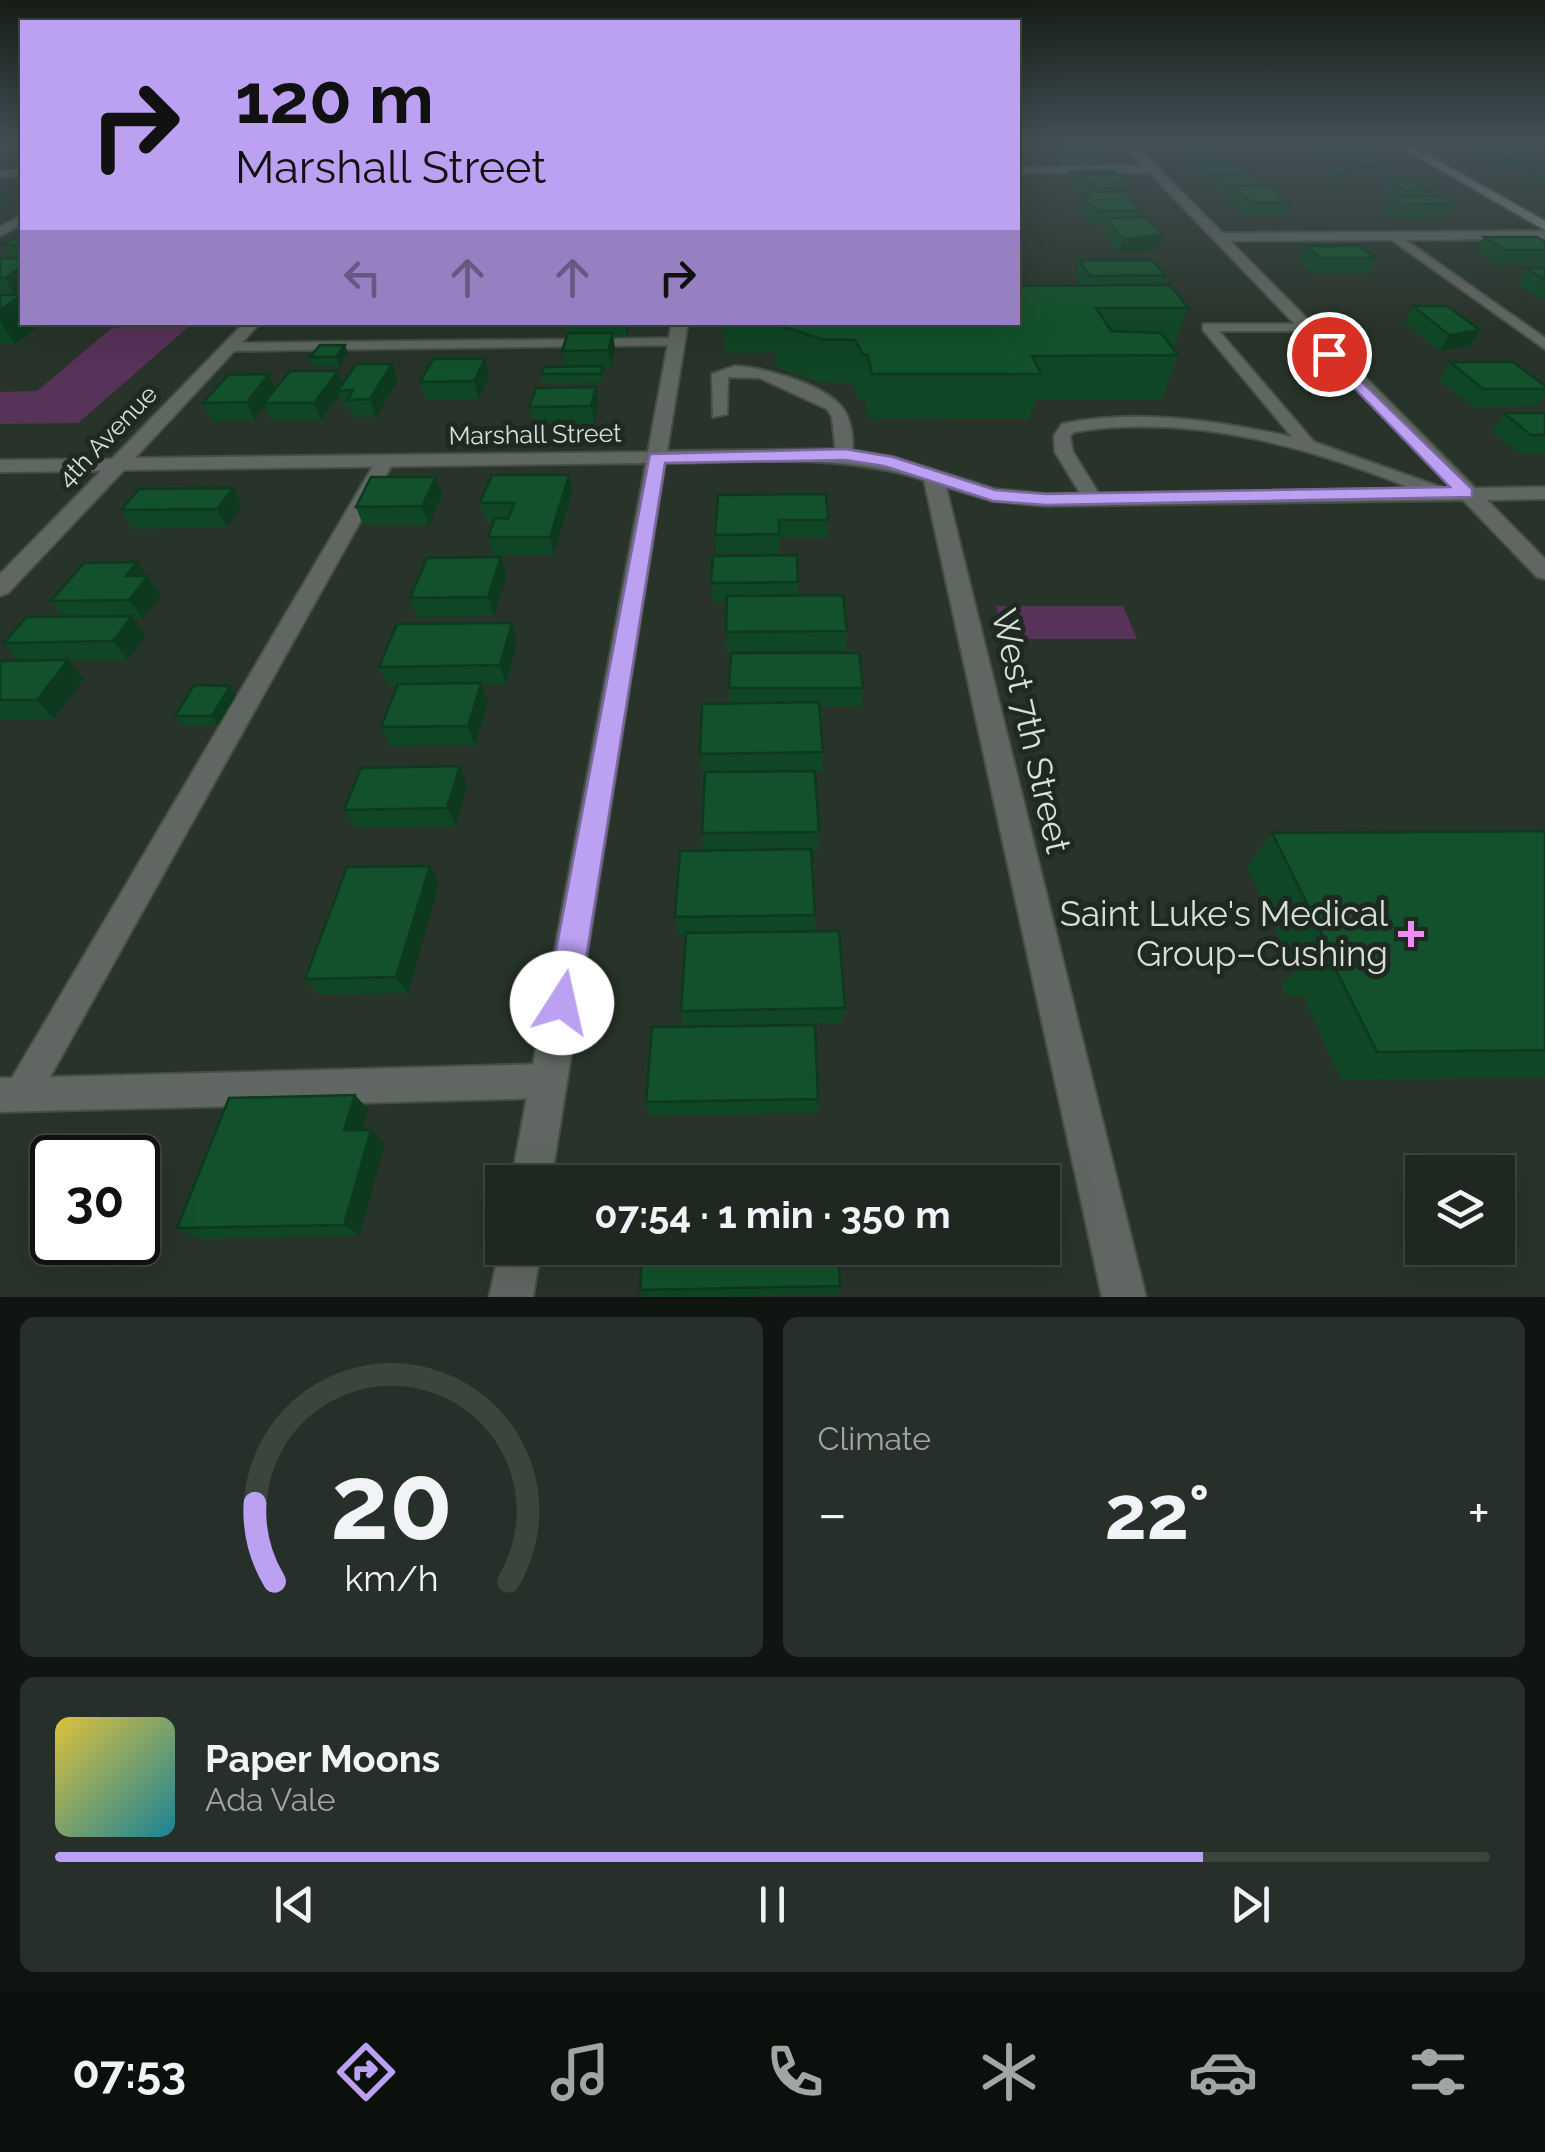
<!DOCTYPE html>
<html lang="en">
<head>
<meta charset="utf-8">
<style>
  :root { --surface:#1e2720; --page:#262f29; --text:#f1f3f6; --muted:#a1a5a5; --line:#3c443e; --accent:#bca0f2 }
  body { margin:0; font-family:Raleway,sans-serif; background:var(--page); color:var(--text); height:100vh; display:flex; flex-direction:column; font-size:38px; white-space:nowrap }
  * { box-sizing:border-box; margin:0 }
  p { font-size:32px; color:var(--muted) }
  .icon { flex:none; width:55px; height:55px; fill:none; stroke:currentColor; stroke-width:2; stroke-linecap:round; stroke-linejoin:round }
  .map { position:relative; height:1297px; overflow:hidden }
  .side { display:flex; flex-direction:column; gap:20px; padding:20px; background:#101512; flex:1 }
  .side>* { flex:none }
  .top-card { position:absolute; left:20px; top:20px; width:1000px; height:305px; border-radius:0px; box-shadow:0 10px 40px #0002,0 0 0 2px var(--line); background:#bca0f2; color:#111; overflow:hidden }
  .tools { position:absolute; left:1405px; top:1155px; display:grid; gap:20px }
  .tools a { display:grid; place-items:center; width:110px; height:110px; border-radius:0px; background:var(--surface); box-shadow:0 10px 40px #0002,0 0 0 2px var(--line); font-size:50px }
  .speed { position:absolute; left:30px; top:1135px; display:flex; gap:20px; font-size:50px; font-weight:700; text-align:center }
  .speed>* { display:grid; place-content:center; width:130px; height:130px; border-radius:50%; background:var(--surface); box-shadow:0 10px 40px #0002,0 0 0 2px var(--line); line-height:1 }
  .speed .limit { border:5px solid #111; border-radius:15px; background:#fff; color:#111 }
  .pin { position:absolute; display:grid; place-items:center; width:85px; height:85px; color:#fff; margin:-42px; border:5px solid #fff; border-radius:50%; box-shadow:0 2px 10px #0007 }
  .me { position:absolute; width:110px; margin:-55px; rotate:10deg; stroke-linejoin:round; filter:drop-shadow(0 0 8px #0008) }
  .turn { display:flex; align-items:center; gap:35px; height:210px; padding:0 50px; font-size:45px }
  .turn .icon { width:130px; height:130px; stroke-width:2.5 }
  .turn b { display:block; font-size:70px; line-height:85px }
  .lanes { display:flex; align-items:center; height:95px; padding:0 50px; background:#0003; justify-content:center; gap:50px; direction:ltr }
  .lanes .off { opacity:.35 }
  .big { font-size:75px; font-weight:700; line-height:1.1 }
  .side .tile { flex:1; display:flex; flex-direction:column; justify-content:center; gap:15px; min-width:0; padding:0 35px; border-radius:15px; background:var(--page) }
  .side .dial { align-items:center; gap:0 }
  .dial svg { height:260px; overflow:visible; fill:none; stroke:var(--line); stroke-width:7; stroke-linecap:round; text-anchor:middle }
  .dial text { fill:var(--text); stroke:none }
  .song { display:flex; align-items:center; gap:30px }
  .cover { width:120px; height:120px; border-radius:15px; background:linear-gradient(135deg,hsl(50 70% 55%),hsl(190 70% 35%)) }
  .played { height:10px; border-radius:5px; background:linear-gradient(90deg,var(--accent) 80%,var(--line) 80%) }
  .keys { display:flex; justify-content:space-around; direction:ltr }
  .heat { display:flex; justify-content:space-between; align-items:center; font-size:55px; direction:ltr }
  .side .tiles { flex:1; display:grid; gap:20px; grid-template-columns:1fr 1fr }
  .tile:last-child { grid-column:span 2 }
  .trip { position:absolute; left:485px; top:1165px; width:575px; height:100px; border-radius:0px; background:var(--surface); box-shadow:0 10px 40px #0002,0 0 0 2px var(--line); font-weight:700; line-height:100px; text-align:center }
  .dock { display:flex; height:160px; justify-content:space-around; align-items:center; background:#0c100d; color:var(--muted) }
  .dock .icon { width:70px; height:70px }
  .dock .active { color:var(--accent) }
  .dock b { font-size:45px; color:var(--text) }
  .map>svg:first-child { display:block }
  .green { fill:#573259 }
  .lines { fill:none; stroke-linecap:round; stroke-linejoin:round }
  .lane-casing { stroke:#444f46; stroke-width:4 }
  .street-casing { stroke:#444f46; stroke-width:4 }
  .secondary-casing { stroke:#444f46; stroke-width:4 }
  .lane { fill:#606661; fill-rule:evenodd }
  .street { fill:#606661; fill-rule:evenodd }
  .secondary { fill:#7a837c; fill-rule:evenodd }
  .wall { fill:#0f4625 }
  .shaded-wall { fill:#0d391e }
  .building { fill:#12512b; stroke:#0d391e; stroke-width:2.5 }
  .route { fill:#bca0f2; stroke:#7a689d; stroke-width:2.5 }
  .poi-dot { fill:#f08bf5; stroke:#1e2a21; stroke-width:4 }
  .labels { text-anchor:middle; stroke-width:10; stroke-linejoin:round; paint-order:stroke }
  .far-street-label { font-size:25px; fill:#d8dfd9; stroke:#1e2a21 }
  .near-street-label { font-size:35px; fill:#d8dfd9; stroke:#1e2a21 }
  .near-poi-label { font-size:35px; fill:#d8dfd9; stroke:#1e2a21; text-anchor:end }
</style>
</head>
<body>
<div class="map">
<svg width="1545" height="1297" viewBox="0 0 1545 1297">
  <rect width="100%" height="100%" fill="#28342a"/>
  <g class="green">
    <path d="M171,323h22l-115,100 -78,1v-32l37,-1 75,-63z"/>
    <path d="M996,606h127l14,33h-131z"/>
  </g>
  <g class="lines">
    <defs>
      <g id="lane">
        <path d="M8,141h12l-20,11v-7z"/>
        <path d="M22,170v6l-22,1v-6z"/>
        <path d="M1389,234h8l148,104v11l-156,-111z"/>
        <path d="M1203,324h104v6l-5,1h-83l95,111 132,47v8h-14c-111,-47 -236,-85 -358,-65l-4,4 3,16 29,47 -9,6 -7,-2 -31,-51 -1,-16 8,-12c73,-16 158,-3 230,13l-89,-107z"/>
        <path d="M677,338l7,4 -2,3 -452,6 -7,-4 7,-4z"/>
        <path d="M735,366c28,1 86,18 105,39 12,12 15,39 11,54l-6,1 -9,-5 -4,-38 -5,-8 -67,-31 -32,-1 -1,37 -14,3 -1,-43z"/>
        <path d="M385,456l9,5 -344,616 499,-13 12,5 5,12 -5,12 -12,5 -549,14v-34h12l364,-617z"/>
      </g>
      <g id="street">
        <path d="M1120,141h11l91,92 323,-2v8l-315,2 245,247 70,-1v12l-58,1 58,59v20l-8,-2 -74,-77 -417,6 -53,-5 -47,-14 200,810h-44l-178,-817c-84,-27 -171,-18 -259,-17l-114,719h-40l135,-719 -522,7 -116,123 -8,3v-22l101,-103 -101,1v-12l112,-1 133,-137h16l-126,136 513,-6 24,-130h16l-21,129 178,-2 48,8 102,32 51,5 406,-6 -303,-316 -131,1v-6l125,-1z"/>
        <path d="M22,215v9l-22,12v-9z"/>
        <path d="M502,1239v9h39l-8,49h-44z"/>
      </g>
      <path id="secondary" d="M1390,141h13l142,80v9z"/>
    </defs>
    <use href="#lane" class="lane-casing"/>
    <use href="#street" class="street-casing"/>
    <use href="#secondary" class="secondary-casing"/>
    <use href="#lane" class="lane"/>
    <use href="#street" class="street"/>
    <use href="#secondary" class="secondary"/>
  </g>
  <g class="wall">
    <path d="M1051,141h46l-1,6 -25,1 39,7 -2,6 -42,1 -6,-8 1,-5h-6l-4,-5z"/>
    <path d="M1169,141h33l6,5 -1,4 16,11 -1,4 29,7 -2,6 19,7 -1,2 22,16 -5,14h-37l-21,-18 2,-7h-4l-9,-7 2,-6h-9l-10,-8 2,-3h-3l-13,-11 2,-4h-6l-12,-10z"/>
    <path d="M1309,141h56l4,3 -6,12h-43l-13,-8z"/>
    <path d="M1453,141h57l2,1 -6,10 36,9 -3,7h-33l-18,-9 2,-4h-16l-22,-11z"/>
    <path d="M1346,158l46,8 -4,6 -31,1 -13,-9z"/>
    <path d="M1329,167l18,4 -3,7h-18z"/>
    <path d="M1530,170h15v16l-19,-9z"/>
    <path d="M1070,172l45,2 13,7 -3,11 17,19 -2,7 18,32 -40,3 -14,-20 1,-8h-9l-19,-13 3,-14h3l1,-5 -4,-5 1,-3h-7l-5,-7z"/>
    <path d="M1387,179l42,12 -3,5 30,7 -8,14 -52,2 -14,-9 7,-14h11l-16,-10z"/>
    <path d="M22,234v54l-8,6h-14v-36h11l-8,-13z"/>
    <path d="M1484,237l61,5v56h-6l-22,-14 9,-16h14l2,-3h-46l-21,-13z"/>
    <path d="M1306,246l70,12 -7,15 -55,1 -15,-13z"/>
    <path d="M1079,260l86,15 -3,10 26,23 -15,41 5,6 -16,44 -127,1 -5,19 -162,-1 -3,-19h-6l-7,-16 -33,-1 -43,-15v-14h-51l-1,-31h294l64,-36 -7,-11z"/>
    <path d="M0,295l22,27h17l2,3 -26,19h-15z"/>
    <path d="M1413,306l67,24 -10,16 -30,5 -36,-29z"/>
    <path d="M565,322h65l-3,15h-14l2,12 -4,18h-8l1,8 -2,7 -59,1 -2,-9 24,-7 -3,-16 5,-16z"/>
    <path d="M348,353l-9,13h-26l-3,-9z"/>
    <path d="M485,359l4,17 -10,23h-53l-6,-17z"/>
    <path d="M1450,362l95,24v8l-8,12 -65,1 -32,-28z"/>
    <path d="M398,381l-22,36h-22l-4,-9h-5l-6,-13 -18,25 -49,1 -7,-15 -10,14 -43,1 -9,-18 72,-14z"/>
    <path d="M599,405l-5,19h-61l-4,-17z"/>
    <path d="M1504,413h41v40h-27l-26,-22z"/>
    <path d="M569,475l3,18 -18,62h-60l-6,-18 6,-16h-8l-6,-18z"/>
    <path d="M233,488l9,18 -15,21 -94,2 -12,-19z"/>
    <path d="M442,495l-13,30h-66l-7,-18z"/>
    <path d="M718,495l110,25 -1,18h-48v15h-63l-1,-18z"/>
    <path d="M501,557l6,19 -13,40 -77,1 -7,-19z"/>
    <path d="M147,576l14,19 -18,24h-9l12,16 -18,25 -59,1 15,18 -30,40 -54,1v-59h20l-16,-18 60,-26 -13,-16z"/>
    <path d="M798,582v13l49,36 -2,19 -118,1v-49h-14l-2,-19z"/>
    <path d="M517,642l-11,42 -24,1 6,17 -13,43 -85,1 -9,-19 16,-41h-9l-9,-19z"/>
    <path d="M230,686l6,9 -18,30h-36l-7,-9z"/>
    <path d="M729,688h134l-2,19h-41l3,45 -1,19h-7l4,61 -2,18h-6l4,65 -1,16 31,77 -3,15 -158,3 -3,-15 5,-77h-8l-3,-17 29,-67 -2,-17 3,-60h-3l-2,-19 30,-50z"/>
    <path d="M460,766l7,19 -11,41 -101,2 -11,-18z"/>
    <path d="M1545,831v246l-204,3 -38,-84h-18l-4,-11 14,-13 -48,-105 25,-34z"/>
    <path d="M430,866l9,18 -31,109 -88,2 -15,-16z"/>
    <path d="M818,1099l-1,14 -167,3 -4,-14z"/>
    <path d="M368,1109l-6,21 23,13 -25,92 -161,4 -22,-11z"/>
    <path d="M840,1286l-2,9 -112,2h-82l-4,-7z"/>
  </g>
  <g class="shaded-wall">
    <path d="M8,191l4,7 -12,6v-9z"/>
    <path d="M1163,235l-5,15 -40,3 5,-14z"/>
    <path d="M22,266v22l-8,6 -9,-16z"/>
    <path d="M22,295v27h17l2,3 -26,19 -15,-23v-11z"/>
    <path d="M625,322h5l-3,15z"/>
    <path d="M1480,330l-10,16 -30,5 9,-16z"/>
    <path d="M613,333l2,16 -4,18 -3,-17z"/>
    <path d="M345,345l3,8 -9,13 -3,-9z"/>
    <path d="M485,359l4,17 -10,23 -5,-18z"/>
    <path d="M392,364l6,17 -22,36 -6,-18z"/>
    <path d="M338,371l6,17 -6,3 1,4 -18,25 -7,-17z"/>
    <path d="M269,374l7,17 -12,12 1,3 -10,14 -8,-18z"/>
    <path d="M596,387l3,18 -5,19 -3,-18z"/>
    <path d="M569,475l3,18 -18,62 -4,-18z"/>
    <path d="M436,477l6,18 -13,30 -7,-19z"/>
    <path d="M233,488l9,18 -15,21 -10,-18z"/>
    <path d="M501,557l6,19 -13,40 -6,-19z"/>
    <path d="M137,562l24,33 -18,24 -14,-19 -3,-24z"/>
    <path d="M132,616l14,19 -18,25 -15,-19z"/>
    <path d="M512,623l5,19 -11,42 -6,-19z"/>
    <path d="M68,660l16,19 -30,40 -17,-19z"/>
    <path d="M481,683l7,19 -13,43 -7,-19z"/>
    <path d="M230,686l6,9 -18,30 -6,-9z"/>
    <path d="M460,766l7,19 -11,41 -9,-18z"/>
    <path d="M430,866l9,18 -31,109 -12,-16z"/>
    <path d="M355,1095l13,14 -9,34 -15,-13z"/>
    <path d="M371,1130l14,13 -25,92 -16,-10z"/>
  </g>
  <g class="building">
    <path d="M1176,141h26l6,5 -26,1z"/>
    <path d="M1321,141h44l4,3h-44z"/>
    <path d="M1061,148h42l7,7h-43z"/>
    <path d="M1210,150l13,11h-24l-13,-10z"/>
    <path d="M1492,152h20l30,9h-32z"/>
    <path d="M1377,157l15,9h-32l-14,-8z"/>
    <path d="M1200,165h41l10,7 -41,1z"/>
    <path d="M1342,166l5,5 -18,1v-5z"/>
    <path d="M1530,170h15v8z"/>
    <path d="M1112,171l3,3h-32l-1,5h-6l-6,-7z"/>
    <path d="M1083,174h38l7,7h-14l6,7h-24z"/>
    <path d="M1217,178h41l10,7h-42z"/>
    <path d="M1387,179h22l20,12h-23z"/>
    <path d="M1230,185l39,2 20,16h-37z"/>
    <path d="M1124,191l18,20h-43l-19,-13h10l-5,-6z"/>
    <path d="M1389,196h56l11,7 -54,2z"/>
    <path d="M1107,218h41l15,17 -40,4z"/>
    <path d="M22,234v11h-19z"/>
    <path d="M1484,237h53l8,5v8h-40z"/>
    <path d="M1306,246h53l17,12h-55z"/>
    <path d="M0,258h22v8l-17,12h-5z"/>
    <path d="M1079,260h73l13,15 -75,1z"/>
    <path d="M1526,268h19v12z"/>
    <path d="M1170,285l18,23h-92l15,23 50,2 17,22 -146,1 9,18h-169l-4,-19h-5l-8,-15 -34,-1 -45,-15v-2h242v-36z"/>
    <path d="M0,295h22l-22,15z"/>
    <path d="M1413,306h34l33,24 -31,5z"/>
    <path d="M568,333h45l-5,17 -46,1z"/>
    <path d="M320,345h25l-9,12h-26z"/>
    <path d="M433,359h52l-11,22 -54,1z"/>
    <path d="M1450,362h63l32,24v3h-62z"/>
    <path d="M356,364h36l-22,35 -23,1 6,-10 -15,1z"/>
    <path d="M603,366l-2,8h-60l3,-7z"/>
    <path d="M290,371h48l-24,32h-50z"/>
    <path d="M269,374l-22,28 -44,1 25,-28z"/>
    <path d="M596,387l-5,19 -62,1 7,-19z"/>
    <path d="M1504,413h41v22h-14z"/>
    <path d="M492,475h77l-19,62h-62l7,-19 13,1 6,-16h-34z"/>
    <path d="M371,477h65l-14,29 -66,1z"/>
    <path d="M233,488l-16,21 -96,1 18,-21z"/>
    <path d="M826,494l2,26h-49v14l-64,1 3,-40z"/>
    <path d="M797,555l1,27 -87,1 2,-27z"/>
    <path d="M501,557l-13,40 -78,1 17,-40z"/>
    <path d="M137,562l-11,14h22l-19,24 -78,1 33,-38z"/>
    <path d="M843,595l4,36 -121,1 1,-36z"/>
    <path d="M132,616l-19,25 -109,2 22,-26z"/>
    <path d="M512,623l-12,42 -121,2 18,-43z"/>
    <path d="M731,653h128l4,35h-134z"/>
    <path d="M68,660l-31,40h-37v-39z"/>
    <path d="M481,683l-13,43 -87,1 17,-43z"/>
    <path d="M194,685l36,1 -18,30h-37z"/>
    <path d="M819,702l4,50 -123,2 2,-50z"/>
    <path d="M460,766l-13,42 -103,2 17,-42z"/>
    <path d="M815,771l4,61 -117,1 3,-61z"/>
    <path d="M1545,831v219l-168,2 -43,-86h-18l-5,-11 21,-1 -60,-121z"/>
    <path d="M811,849l4,66 -140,2 5,-66z"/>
    <path d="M430,866l-34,111 -91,2 42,-112z"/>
    <path d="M839,931l6,77 -164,3 5,-78z"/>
    <path d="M815,1025l3,74 -172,3 6,-75z"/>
    <path d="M355,1095l-11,35h27l-27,95 -167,3 52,-130z"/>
    <path d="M834,1177v5h-186v-2z"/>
    <path d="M643,1248h195l2,38 -200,4z"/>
  </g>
  <linearGradient id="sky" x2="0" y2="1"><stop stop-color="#161d17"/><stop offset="0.44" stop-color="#425055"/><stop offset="1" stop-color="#425055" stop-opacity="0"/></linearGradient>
  <rect width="1545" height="323" fill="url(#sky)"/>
  <path class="route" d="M1329,350l143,139v8l-426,8 -53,-4 -109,-35 -39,-6 -180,3 -86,540 -5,11 -12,5 -11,-5 -5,-11 104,-549 195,-5 48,8 102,33 51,4 404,-7 -126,-130 -2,-3z"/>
  <path class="poi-dot" d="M1406 919h10v10h10v10h-10v10h-10v-10h-10v-10h10z"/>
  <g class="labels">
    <g class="far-street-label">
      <text transform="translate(535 434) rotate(-1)" y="9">Marshall Street</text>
      <text transform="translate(107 436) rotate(-46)" y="9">4th Avenue</text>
    </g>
    <g class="near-street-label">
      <text transform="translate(1031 731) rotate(77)" y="12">West 7th Street</text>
    </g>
    <g class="near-poi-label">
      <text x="1388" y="926">Saint Luke's Medical<tspan x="1388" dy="40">Group–Cushing</tspan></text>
    </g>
  </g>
</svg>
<div class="tools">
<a><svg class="icon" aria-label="layers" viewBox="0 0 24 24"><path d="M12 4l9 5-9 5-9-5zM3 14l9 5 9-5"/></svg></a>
</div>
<div class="speed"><div class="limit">30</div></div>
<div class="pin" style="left:1329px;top:354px;background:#d93025"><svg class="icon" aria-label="arrive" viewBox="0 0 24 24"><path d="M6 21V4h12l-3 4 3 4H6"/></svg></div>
<svg class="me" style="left:562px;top:1003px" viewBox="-20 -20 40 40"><circle r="19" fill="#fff"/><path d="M0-13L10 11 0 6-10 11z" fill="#bca0f2"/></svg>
<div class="trip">07:54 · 1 min · 350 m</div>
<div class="top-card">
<div class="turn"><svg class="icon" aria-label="right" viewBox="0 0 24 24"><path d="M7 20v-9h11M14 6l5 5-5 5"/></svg><div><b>120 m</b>Marshall Street</div></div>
<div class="lanes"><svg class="icon off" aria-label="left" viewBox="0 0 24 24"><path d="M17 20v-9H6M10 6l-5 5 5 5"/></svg><svg class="icon off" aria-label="ahead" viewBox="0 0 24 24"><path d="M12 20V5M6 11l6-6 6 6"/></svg><svg class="icon off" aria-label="ahead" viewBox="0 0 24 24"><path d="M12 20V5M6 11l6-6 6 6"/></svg><svg class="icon" aria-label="right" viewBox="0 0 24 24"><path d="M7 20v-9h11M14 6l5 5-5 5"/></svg></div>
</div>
</div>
<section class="side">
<div class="tiles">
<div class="tile dial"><svg viewBox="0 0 100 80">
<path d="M14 69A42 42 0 1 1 86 69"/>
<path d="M14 69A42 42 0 0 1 8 45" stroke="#bca0f2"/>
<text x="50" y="56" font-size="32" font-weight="700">20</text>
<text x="50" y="72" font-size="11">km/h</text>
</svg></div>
<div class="tile"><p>Climate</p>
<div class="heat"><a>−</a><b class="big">22°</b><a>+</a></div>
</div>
<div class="tile">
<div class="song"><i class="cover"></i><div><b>Paper Moons</b><p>Ada Vale</p></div></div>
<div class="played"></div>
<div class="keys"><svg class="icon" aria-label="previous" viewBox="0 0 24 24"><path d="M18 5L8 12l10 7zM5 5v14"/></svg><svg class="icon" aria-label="pause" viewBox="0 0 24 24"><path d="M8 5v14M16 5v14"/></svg><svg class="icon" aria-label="next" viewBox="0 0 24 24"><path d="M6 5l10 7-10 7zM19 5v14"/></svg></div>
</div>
</div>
</section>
<nav class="dock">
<b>07:53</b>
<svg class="icon active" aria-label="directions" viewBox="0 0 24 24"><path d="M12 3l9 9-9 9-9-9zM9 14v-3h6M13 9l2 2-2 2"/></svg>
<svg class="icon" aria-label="music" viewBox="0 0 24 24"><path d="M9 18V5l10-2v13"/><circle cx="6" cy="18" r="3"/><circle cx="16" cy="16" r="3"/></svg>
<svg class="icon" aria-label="phone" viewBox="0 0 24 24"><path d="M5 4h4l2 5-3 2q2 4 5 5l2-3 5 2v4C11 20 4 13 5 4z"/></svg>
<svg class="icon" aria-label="climate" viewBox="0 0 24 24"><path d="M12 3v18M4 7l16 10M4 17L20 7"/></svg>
<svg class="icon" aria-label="car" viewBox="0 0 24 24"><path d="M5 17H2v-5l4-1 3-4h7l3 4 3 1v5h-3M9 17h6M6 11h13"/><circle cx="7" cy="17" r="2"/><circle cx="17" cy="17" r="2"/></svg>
<svg class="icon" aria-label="filters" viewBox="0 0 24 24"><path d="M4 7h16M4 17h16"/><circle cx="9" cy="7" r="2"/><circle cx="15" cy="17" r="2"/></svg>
</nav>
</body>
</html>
